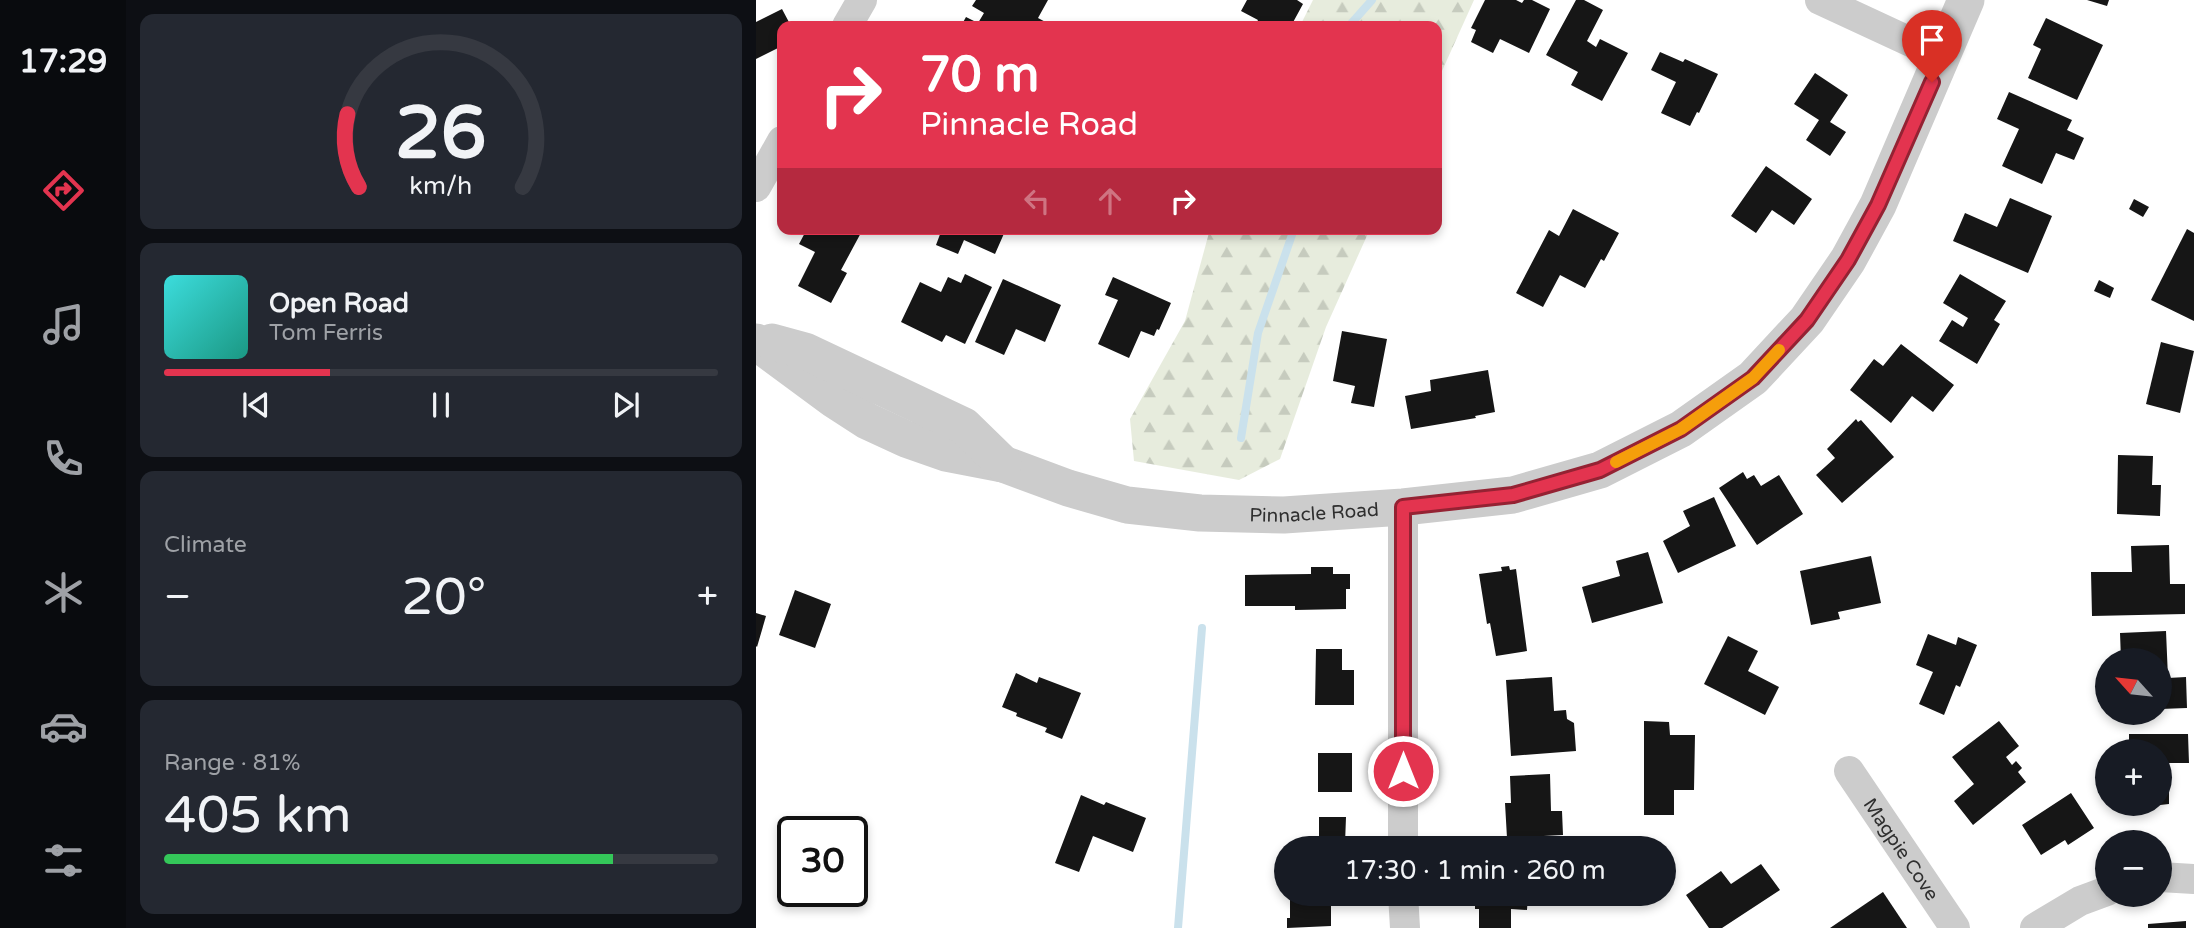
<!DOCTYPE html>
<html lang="en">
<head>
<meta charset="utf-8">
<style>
  :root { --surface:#171b24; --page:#242831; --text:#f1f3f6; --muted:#9ea1a6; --line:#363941; --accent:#e3344f }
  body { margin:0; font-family:"Varela Round",sans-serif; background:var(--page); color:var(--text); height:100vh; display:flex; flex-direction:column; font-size:26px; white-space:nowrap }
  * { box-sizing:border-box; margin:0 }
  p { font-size:23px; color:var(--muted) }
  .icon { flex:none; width:38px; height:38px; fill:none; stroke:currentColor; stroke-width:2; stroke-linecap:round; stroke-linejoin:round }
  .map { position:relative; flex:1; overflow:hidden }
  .sheet { display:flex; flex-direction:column; gap:14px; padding:14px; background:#0d0f14; width:630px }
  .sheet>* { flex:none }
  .banner { position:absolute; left:21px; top:21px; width:665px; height:214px; border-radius:14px; box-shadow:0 4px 10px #0003; background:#e3344f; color:#fff; overflow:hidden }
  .needle { width:46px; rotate:297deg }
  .fabs { position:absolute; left:1339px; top:648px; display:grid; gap:14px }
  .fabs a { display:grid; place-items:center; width:77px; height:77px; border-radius:50%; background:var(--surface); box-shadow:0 4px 10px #0003; font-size:35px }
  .speed { position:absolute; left:21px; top:816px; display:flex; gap:14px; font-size:35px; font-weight:700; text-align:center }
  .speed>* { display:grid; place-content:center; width:91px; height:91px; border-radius:50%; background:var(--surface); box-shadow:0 4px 10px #0003; line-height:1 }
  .speed .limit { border:4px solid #111; border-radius:10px; background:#fff; color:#111 }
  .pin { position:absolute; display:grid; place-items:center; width:60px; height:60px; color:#fff; margin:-72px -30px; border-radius:50% 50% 50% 0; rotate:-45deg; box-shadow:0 0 7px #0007 }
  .pin .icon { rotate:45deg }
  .me { position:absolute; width:77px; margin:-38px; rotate:0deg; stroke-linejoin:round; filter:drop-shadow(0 0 5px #0008) }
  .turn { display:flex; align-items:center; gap:24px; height:147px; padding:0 28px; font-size:32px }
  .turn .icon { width:91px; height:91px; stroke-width:2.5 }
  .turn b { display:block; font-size:49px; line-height:60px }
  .lanes { display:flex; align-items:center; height:66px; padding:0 28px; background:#0003; justify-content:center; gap:35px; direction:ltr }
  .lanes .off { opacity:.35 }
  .big { font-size:52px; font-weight:600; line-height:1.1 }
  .sheet .tile { flex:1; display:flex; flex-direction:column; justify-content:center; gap:10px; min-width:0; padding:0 24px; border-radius:14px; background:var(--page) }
  .sheet .dial { align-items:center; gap:0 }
  .dial svg { height:182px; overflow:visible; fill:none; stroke:var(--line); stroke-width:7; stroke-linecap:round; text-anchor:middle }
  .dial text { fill:var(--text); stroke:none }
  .song { display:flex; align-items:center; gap:21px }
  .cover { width:84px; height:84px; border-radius:10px; background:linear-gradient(135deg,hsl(180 70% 55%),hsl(170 70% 35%)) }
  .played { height:7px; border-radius:4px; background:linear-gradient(90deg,var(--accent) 30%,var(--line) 30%) }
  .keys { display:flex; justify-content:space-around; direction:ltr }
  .heat { display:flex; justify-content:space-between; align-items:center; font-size:38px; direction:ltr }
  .charge { height:10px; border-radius:5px; background:linear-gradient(90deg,#34c759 81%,var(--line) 0) }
  .trip { position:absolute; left:518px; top:836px; width:402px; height:70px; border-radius:35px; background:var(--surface); box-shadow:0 4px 10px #0003; font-weight:600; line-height:70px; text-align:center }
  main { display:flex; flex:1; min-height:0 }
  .menu { display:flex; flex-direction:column; width:126px; justify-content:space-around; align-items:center; background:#090b0e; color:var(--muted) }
  .menu .icon { width:49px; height:49px }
  .menu .current { color:var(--accent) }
  .menu b { font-size:32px; color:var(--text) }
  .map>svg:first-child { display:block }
  .forest { fill:url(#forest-firs) }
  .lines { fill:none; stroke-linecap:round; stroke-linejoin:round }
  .stream { stroke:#cae1ec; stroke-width:8 }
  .building { fill:#161616 }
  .minor { stroke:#ccc; stroke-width:30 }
  .tertiary { stroke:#ccc; stroke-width:37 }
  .route-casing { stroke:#942233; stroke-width:18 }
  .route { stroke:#e3344f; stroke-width:12 }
  .slow { stroke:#f59e0b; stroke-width:12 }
  .labels { text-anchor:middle; stroke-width:7; stroke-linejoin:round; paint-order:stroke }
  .street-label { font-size:19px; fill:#2f2f2f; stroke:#fff }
</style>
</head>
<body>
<main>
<nav class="menu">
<b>17:29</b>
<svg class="icon current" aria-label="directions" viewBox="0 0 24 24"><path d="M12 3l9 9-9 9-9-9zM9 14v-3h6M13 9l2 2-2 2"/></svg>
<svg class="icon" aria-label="music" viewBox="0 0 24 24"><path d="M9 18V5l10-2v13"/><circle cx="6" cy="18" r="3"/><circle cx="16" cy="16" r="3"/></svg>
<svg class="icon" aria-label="phone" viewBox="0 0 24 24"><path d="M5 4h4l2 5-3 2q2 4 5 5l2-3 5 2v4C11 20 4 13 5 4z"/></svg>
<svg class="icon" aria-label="climate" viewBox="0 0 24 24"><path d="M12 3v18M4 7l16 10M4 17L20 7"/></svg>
<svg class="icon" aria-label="car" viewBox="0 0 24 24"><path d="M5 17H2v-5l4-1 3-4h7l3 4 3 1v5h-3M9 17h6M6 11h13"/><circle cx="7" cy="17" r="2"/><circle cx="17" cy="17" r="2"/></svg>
<svg class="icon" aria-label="filters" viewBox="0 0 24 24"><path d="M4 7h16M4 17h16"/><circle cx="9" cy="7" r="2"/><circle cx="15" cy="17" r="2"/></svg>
</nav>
<section class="sheet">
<div class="tile dial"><svg viewBox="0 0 100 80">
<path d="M14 69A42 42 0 1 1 86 69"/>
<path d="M14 69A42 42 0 0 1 9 37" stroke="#e3344f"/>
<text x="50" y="56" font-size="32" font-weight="700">26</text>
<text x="50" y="72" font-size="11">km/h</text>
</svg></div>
<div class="tile">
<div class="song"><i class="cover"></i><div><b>Open Road</b><p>Tom Ferris</p></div></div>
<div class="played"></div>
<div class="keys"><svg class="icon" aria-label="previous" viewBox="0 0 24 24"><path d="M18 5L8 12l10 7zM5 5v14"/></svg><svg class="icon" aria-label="pause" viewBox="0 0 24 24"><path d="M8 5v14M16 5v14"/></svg><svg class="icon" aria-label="next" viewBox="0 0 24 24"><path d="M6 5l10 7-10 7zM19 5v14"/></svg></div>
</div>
<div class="tile"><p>Climate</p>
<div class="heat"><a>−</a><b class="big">20°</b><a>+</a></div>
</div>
<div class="tile"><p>Range · 81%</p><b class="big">405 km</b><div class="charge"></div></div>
</section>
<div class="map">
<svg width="1438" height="928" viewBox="0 0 1438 928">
  <defs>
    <pattern id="forest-firs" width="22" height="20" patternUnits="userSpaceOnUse" patternTransform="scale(1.75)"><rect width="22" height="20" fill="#e7ecdd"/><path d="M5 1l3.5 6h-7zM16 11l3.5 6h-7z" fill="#c6cbbe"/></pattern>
  </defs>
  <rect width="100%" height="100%" fill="#fff"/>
  <g class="forest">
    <path d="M557,0h161l-37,82v-56h-137z"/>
    <path d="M454,229h160l-44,98 -46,132 -41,21 -105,-19 -4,-42 55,-98z"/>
  </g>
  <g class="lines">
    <g class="stream">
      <path d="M593,26l23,-26"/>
      <path d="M485,438l17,-105 36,-104"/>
      <path d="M422,928l24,-300"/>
    </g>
  </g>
  <g class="building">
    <path d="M220,0h72l-10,18 15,8h-92l5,-9 12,6 6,-10 -12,-7z"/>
    <path d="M491,0h50l6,4 -12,22h-36l3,-6 -17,-9z"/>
    <path d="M729,0h31l6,3 2,-3h8l18,9 -21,44 -29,-14 -7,14 -22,-11 5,-12 -5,-2z"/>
    <path d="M820,0h8l19,10 -16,31 9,6 4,-8 28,14 -26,48 -31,-16 7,-13 -32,-17z"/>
    <path d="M1331,0h22l-2,6z"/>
    <path d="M26,9l9,17h-9v20l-26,13v-37z"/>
    <path d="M1290,18l57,27 -26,55 -49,-22 13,-29 -8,-4z"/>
    <path d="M904,52l23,10 2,-3 33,15 -19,39 -2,-1 -7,14 -29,-13 15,-31 -25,-12z"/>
    <path d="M1059,73l33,22 -18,27 16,10 -16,24 -24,-16 13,-20 -25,-16z"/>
    <path d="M1253,92l63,28 -5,10 17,8 -10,22 -18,-7 -14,31 -40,-18 17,-37 -22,-10z"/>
    <path d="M1010,166l46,33 -18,26 -22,-15 -16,23 -25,-17z"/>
    <path d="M1254,198l42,18 -24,57 -75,-32 12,-28 32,14z"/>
    <path d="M1378,199l15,8 -6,10 -14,-8z"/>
    <path d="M817,209l46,24 -15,28 -3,-2 -16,29 -25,-13 -17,32 -27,-14 33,-63 10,6z"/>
    <path d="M51,229h56l-22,41 6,3 -16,30 -33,-17 17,-34 -16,-8z"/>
    <path d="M186,229h64l-11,25 -31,-14 -6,14 -22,-9z"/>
    <path d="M1431,229l7,4v88l-43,-21z"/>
    <path d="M209,274l27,13 -27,57 -19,-9 -4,7 -41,-20 19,-40 21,10 7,-15 13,6z"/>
    <path d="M1204,274l46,27 -12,19 6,4 -23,40 -38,-23 13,-21 11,7 5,-9 -25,-15z"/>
    <path d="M357,277l58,26 -12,27 -2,-1 -3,7 -13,-5 -12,27 -31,-14 20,-44 -13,-5z"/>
    <path d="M247,279l58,26 -16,37 -29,-13 -12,26 -29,-13z"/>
    <path d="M1343,280l15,8 -4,10 -16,-7z"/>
    <path d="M586,331l45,8 -13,68 -23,-4 4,-17 -22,-5z"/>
    <path d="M1405,342l33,9 -14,62 -34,-9z"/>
    <path d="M1145,344l53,41 -21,27 -21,-16 -21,27 -41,-33 24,-31 9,7z"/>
    <path d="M732,370l7,42 -20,4 1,2 -65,11 -6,-33 26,-5 -1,-11z"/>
    <path d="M1100,419l2,3 3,-2 33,37 -52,46 -26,-28 19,-17 -8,-9z"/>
    <path d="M1362,455l35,1 -1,29h9l-1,31 -43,-2z"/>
    <path d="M987,472l4,7 7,-4 7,11 18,-11 24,39 -46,31 -38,-57z"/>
    <path d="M958,497l22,49 -58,27 -15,-32 27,-15 -7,-15z"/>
    <path d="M1413,545l1,39h15v30l-93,2 -1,-44h41l-1,-26z"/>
    <path d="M892,552l15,51 -71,20 -10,-36 38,-11 -4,-15z"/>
    <path d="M1115,556l10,47 -43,9 2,7 -29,6 -11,-54z"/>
    <path d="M753,566l1,4 6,-1 11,82 -31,5 -6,-33 -3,1 -8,-50 23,-3 -1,-4z"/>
    <path d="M555,567h22v7h17v15h-4v20l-51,1v-4h-50v-31l66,-1z"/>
    <path d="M39,590l36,14 -16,44 -36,-13z"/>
    <path d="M0,613l10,3 -9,31 -1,-1z"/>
    <path d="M1410,631l2,47 18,-1 1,31 -27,1v-49h-39l-1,-27z"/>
    <path d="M1172,634l28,11 2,-8 19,8 -17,42 -4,-2 -12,30 -25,-11 14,-32 -17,-7z"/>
    <path d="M972,636l30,15 -10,20 31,16 -14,28 -61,-31z"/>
    <path d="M560,649h26v21h12v35h-39z"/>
    <path d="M260,673l21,10 2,-6 42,16 -19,46 -17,-7 2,-4 -31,-12 1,-3 -15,-6z"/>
    <path d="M796,677l2,34 12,-1 1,9 7,4 2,28 -65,5 -5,-76z"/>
    <path d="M888,721l25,1 1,13h25l-1,55h-20v25h-30z"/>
    <path d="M1243,721l20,25 -13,11 6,8 4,-4 6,7 -4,4 8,10 -53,43 -19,-24 20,-17 -22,-27z"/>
    <path d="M1373,734h59l1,29h-20v41l-9,1v-54h-31z"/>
    <rect x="562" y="753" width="34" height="39"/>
    <path d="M794,774l1,37h11l1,24 -56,3 -2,-35h6l-1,-27z"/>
    <path d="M1315,793l23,35 -26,17 -3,-5 -24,15 -19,-30z"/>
    <path d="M325,795l23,10 2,-3 40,16 -13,34 -40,-16 -14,36 -24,-9z"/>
    <path d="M563,817h27l-1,27h4v5h-30z"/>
    <path d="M1005,864l19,26 -58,38h-13l-23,-33 35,-24 10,13z"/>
    <path d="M1127,892l24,36h-77z"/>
    <path d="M534,894h41v32l-44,2v-10h3z"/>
    <path d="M719,894h53l-1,16 -16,-1v19h-32v-19h-4z"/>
    <path d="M1430,921v7h-38v-4z"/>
  </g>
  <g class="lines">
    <g class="minor">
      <path d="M1064,0l123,57"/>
      <path d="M91,26l15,-26"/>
      <path d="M0,187l26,-46"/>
      <path d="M647,507v342"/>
      <path id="s1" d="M1093,771l106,157"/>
      <path d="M1404,877l34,2"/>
      <path d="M647,894l2,34"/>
      <path d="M1279,928l45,-27 27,-10"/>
    </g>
    <g class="tertiary">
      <path id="s2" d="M0,342l77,57 34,22 39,18 40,14 57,11 65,24 59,17 73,8 84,2 119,-8 110,-12 87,-25 81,-41 72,-51 54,-58 41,-60 30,-55 88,-205"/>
      <path d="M16,342l33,9 159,75 39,38"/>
    </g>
  </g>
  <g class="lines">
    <defs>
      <path id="route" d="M647,771v-264l110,-12 87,-25 81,-41 72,-51 54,-58 41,-60 30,-55 54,-123"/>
    </defs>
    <use href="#route" class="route-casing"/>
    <use href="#route" class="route"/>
    <path class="slow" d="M860,462l65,-33 72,-51 26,-28"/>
  </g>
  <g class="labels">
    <g class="street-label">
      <text dy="7" stroke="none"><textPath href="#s2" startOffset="598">Pinnacle Road</textPath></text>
      <text dy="7" stroke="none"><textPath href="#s1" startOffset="94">Magpie Cove</textPath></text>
    </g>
  </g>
</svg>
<div class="fabs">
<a><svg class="needle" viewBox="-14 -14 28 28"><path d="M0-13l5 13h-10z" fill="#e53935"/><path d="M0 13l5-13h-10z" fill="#9ea1a6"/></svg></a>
<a>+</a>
<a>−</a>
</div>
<div class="speed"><div class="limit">30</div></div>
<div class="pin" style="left:1176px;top:82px;background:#d93025"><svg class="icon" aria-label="arrive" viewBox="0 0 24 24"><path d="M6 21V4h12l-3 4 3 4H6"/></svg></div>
<svg class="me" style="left:647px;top:771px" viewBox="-20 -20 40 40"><circle r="17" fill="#e3344f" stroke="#fff" stroke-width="3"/><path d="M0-11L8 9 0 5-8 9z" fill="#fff"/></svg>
<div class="trip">17:30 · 1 min · 260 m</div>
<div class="banner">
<div class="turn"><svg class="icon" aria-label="right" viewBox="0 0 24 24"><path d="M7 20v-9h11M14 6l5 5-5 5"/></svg><div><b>70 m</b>Pinnacle Road</div></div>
<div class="lanes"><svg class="icon off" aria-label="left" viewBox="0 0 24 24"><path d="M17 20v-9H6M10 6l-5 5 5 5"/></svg><svg class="icon off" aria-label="ahead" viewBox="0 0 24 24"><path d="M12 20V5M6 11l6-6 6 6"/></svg><svg class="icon" aria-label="right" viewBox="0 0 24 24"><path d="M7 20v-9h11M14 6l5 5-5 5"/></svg></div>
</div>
</div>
</main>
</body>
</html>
